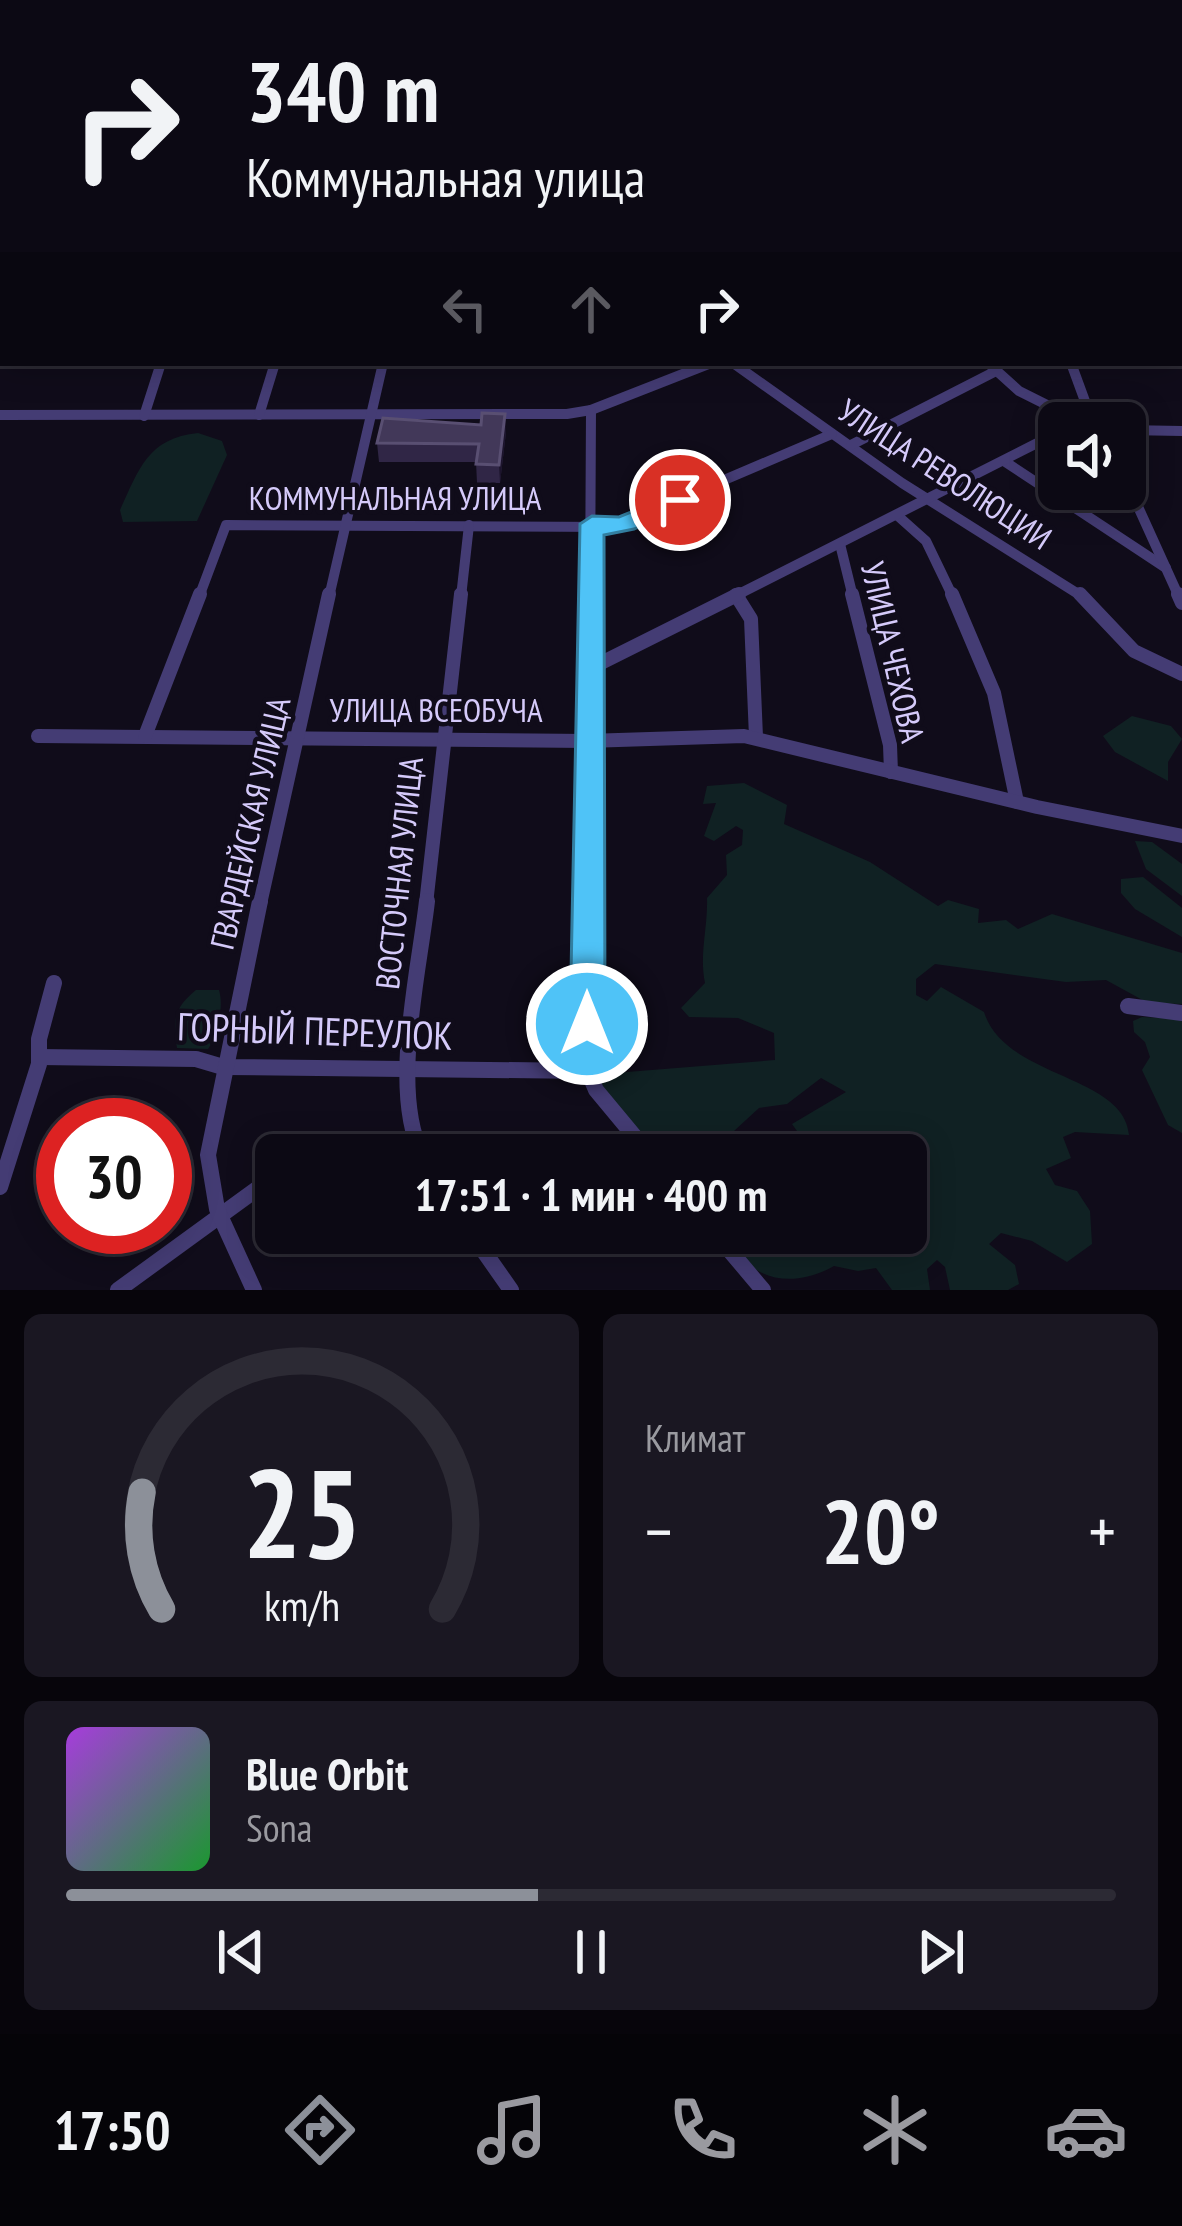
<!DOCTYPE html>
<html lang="ru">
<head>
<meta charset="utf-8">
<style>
  :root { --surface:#0c0914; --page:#1a1722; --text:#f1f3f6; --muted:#9a9aa0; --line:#2c2a34; --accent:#8c9099 }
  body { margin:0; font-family:"PT Sans Narrow",sans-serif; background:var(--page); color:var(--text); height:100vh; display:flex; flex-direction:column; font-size:45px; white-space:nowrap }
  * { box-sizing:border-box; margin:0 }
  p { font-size:39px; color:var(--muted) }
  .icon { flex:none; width:66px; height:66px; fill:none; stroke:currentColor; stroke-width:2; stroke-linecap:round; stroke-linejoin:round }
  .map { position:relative; height:1290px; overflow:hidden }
  .panel { display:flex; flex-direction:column; gap:24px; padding:24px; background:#07050b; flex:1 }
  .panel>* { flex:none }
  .guide { position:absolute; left:0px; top:0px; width:1182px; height:366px; box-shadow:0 6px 30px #0003,0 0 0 3px var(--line); background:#0c0914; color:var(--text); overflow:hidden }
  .tools { position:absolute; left:1038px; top:402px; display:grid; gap:24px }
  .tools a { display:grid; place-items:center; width:108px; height:108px; border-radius:18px; background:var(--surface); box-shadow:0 6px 30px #0003,0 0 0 3px var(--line); font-size:60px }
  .speed { position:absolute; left:36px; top:1098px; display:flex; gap:24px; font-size:60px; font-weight:700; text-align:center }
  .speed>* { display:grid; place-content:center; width:156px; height:156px; border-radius:50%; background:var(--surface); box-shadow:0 6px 30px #0003,0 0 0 3px var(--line); line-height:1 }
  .speed .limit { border:18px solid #d22; background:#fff; color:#111 }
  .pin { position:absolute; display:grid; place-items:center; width:102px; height:102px; color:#fff; margin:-51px; border:6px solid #fff; border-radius:50%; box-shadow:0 3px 12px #0007 }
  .me { position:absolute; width:132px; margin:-66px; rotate:0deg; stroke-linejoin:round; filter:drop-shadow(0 0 9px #0008) }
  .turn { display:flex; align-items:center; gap:42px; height:252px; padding:0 48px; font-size:54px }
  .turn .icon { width:156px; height:156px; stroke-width:2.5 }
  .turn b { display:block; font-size:84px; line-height:102px }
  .lanes { display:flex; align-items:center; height:114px; padding:0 48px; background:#0003; justify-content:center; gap:60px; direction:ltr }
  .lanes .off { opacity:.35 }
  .big { font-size:90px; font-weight:700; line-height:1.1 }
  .panel .card { flex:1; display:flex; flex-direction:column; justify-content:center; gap:18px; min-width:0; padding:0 42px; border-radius:18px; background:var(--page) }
  .panel .dial { align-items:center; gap:0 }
  .dial svg { height:312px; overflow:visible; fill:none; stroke:var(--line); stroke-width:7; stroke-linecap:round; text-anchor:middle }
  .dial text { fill:var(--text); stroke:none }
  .song { display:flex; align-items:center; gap:36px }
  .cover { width:144px; height:144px; border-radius:18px; background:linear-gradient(135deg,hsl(280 70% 55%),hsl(130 70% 35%)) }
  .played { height:12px; border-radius:6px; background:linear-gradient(90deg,var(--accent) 45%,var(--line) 45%) }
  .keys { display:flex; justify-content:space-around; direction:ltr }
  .heat { display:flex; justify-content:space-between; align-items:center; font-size:66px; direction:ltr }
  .panel .tiles { flex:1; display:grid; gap:24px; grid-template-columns:1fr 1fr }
  .card:last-child { grid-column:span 2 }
  .trip { position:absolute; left:255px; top:1134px; width:672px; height:120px; border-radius:18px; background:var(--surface); box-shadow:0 6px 30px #0003,0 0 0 3px var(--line); font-weight:700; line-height:120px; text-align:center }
  .dock { display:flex; height:192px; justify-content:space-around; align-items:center; background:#050408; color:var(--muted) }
  .dock .icon { width:84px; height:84px }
  .dock .selected { color:var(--accent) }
  .dock b { font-size:54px; color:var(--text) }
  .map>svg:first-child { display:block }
  .green { fill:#102123 }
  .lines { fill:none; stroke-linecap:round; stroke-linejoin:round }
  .minor-far4 { stroke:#443c74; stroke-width:6 }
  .minor-far3 { stroke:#443c74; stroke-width:8 }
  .minor-far2 { stroke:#443c74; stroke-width:10 }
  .minor-far1 { stroke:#443c74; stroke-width:14 }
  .minor { stroke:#443c74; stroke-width:16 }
  .highway { fill:#ed528a; fill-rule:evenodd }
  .rail-casing { stroke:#16b0d9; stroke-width:6 }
  .rail { stroke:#100c1a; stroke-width:3; stroke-dasharray:4.5; stroke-linecap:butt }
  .wall { fill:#302646 }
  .shaded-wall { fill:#1c142c }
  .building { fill:#423859; stroke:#594f72; stroke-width:3 }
  .route { fill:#4fc3f7; stroke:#337fa1; stroke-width:3 }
  .labels { text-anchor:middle; stroke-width:9; stroke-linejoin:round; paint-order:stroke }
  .street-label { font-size:33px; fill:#d5cafa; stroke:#100c1a }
  .near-street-label { font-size:39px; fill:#d5cafa; stroke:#100c1a }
</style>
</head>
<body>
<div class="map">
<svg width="1182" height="1290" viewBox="0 0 1182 1290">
  <rect width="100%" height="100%" fill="#100c1a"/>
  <g class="green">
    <path d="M198,433l24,8 5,14 -30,66 -74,1 -3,-12c19,-41 28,-72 78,-77z"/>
    <path d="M1132,716l39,10 11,13 -14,23v19l-53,-29 -12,-16z"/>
    <path d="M744,783l43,22 -3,19 86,38 68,44 10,-6 31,9 -1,14 28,-3 12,9 34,-15 130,39v51l-34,-1 -42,-23 -40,2 -131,-18 -19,15v16l11,6 14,-14 43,25c21,67 140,62 145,123l-54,-3 -12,5 8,21 -25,11 9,16 22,6 13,20 2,33 -25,18 -35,-21 -31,-8 -12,11 26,21 4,19 -11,6h-58l-5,-23 -8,-7 -10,9 3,21h-38l-16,-22 -18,3 -24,-5c-42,24 -89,15 -106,-33h178v-78h-92l-22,-31 54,-32 -25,-14 -34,26 -28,4 -25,23 -38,18 -38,6 -62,-75 6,-6 173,-14 -1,-27 -36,-15 -49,-1 -8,-9 24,-25c-6,-29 3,-55 2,-85l20,-23 -1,-20 16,-10 1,-15 -7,-4 -22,15 -10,-5 12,-33 -13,1 4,-18z"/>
    <path d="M1135,841l17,1 30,22v32l-36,-27z"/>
    <path d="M1143,877l39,31v29l-47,-28 -14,-16v-14z"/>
    <path d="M196,990h23c5,17 -1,44 -11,59l-31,-1c-4,-28 -4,-39 19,-58z"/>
    <path d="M1142,1017l40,2v114l-14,-8 -26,-55 8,-13 -5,-15 -11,-10 -1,-11z"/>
  </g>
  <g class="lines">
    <path class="minor-far4" d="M303,3l10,-3"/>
    <path class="minor-far3" d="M1179,334l3,5"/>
    <g class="minor-far2">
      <path d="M733,363l169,120 181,114"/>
      <path d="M988,363l31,28 64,32"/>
      <path d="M1071,363l22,60"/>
      <path d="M0,415l567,-1 24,-4 120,-47"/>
      <path d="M259,415l16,-52"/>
      <path d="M144,416l17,-53"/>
      <path d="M1125,430l57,1"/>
      <path d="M851,445l145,-74"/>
      <path d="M1004,461l162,107"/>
      <path d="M1125,478l54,119"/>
      <path d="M898,516l28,25 27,56"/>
      <path d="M840,544l13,53"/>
      <path d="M199,597l27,-72 388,2 218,-93"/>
      <path d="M329,597l54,-234"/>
      <path d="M461,597l8,-72"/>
      <path d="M590,597l1,-187"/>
      <path d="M733,597l326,-165"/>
    </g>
    <g class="minor-far1">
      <path d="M852,594l38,151 1,27"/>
      <path d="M952,594l42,99 23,109"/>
      <path d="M1080,594l54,57 48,23"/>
      <path d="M1178,594l4,9"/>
      <path d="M736,595l15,24 5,118"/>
      <path d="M591,668l148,-74"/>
      <path d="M38,736l549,5 157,-5 293,71 145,29"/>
      <path d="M145,736l55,-142"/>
      <path d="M260,904l69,-310"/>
      <path d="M426,904l35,-310"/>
      <path d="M589,904l1,-310"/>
    </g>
    <g class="minor">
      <path d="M589,901l-1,170 8,19 54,65"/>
      <path d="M1128,1006l54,7"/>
      <path d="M39,1057l157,2 27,8 365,4"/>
      <path d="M312,1155l17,-9"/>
      <path d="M422,1155c-32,-64 -3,-183 5,-254"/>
      <path d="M0,1187l39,-123v-25l15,-56"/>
      <path d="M471,1233l40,57"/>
      <path d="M715,1233l48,57"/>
      <path d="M118,1290l158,-115"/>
      <path d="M254,1290l-37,-81 -9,-54 52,-254"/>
    </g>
    <g class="highway">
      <path d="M579,0h12l5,3h-12z"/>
      <rect x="1179" y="274" width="3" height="8"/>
    </g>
    <defs>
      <path id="rail" d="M20,3l11,-3"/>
    </defs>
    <use href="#rail" class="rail-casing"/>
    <use href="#rail" class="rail"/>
  </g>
  <path class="wall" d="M506,432l-6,51h-23l-1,-21h-97l-2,-19z"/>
  <path class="shaded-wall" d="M505,414l1,18 -6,51 -1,-18z"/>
  <path class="building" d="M482,413l23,1 -6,51 -23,-1 3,-20 -102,-1 6,-25 98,7z"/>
  <path class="route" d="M680,492l12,8 -4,5 -54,24 -30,6 1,489 -5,11 -13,5 -12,-5 -5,-11 10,-500 12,-8 27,1z"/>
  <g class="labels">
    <g class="street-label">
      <text transform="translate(945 474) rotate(33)" y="12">УЛИЦА РЕВОЛЮЦИИ</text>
      <text x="395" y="510">КОММУНАЛЬНАЯ УЛИЦА</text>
      <text transform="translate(893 652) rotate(77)" y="12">УЛИЦА ЧЕХОВА</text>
      <text x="436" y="722">УЛИЦА ВСЕОБУЧА</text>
      <text transform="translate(250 823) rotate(-77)" y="12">ГВАРДЕЙСКАЯ УЛИЦА</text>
      <text transform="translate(399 873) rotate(-84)" y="12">ВОСТОЧНАЯ УЛИЦА</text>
    </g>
    <g class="near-street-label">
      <text transform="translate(315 1031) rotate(2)" y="14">ГОРНЫЙ ПЕРЕУЛОК</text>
    </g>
  </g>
</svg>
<div class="tools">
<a><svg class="icon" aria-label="sound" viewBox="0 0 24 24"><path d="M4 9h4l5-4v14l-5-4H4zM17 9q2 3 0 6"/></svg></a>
</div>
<div class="speed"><div class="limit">30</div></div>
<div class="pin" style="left:680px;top:500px;background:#d93025"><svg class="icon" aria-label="arrive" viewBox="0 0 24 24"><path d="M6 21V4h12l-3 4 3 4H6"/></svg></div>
<svg class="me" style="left:587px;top:1024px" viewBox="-20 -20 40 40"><circle r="17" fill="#4fc3f7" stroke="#fff" stroke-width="3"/><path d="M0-11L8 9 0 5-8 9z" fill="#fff"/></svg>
<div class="trip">17:51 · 1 мин · 400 m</div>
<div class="guide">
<div class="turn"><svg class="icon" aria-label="right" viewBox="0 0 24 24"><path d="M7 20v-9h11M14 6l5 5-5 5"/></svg><div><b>340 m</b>Коммунальная улица</div></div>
<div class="lanes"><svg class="icon off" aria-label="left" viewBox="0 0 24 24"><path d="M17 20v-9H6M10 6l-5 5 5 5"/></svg><svg class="icon off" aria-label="ahead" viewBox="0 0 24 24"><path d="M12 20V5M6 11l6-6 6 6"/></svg><svg class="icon" aria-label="right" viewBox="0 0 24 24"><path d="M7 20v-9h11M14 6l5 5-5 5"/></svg></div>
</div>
</div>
<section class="panel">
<div class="tiles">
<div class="card dial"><svg viewBox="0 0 100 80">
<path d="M14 69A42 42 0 1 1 86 69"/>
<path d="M14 69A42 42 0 0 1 9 39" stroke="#8c9099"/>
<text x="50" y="56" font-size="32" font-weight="700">25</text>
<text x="50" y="72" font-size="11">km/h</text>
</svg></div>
<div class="card"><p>Климат</p>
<div class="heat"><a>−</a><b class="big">20°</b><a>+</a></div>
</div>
<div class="card">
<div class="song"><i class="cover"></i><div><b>Blue Orbit</b><p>Sona</p></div></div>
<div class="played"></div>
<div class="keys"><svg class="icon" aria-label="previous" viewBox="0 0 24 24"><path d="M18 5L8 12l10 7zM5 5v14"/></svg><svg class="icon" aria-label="pause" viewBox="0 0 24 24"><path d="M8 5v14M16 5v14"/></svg><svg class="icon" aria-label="next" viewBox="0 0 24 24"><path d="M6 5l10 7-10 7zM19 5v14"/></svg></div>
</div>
</div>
</section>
<nav class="dock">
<b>17:50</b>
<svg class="icon selected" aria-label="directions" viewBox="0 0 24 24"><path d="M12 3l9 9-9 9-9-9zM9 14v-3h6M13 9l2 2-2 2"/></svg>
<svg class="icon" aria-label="music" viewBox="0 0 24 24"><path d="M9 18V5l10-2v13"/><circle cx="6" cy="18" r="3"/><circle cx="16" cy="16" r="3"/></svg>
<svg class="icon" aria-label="phone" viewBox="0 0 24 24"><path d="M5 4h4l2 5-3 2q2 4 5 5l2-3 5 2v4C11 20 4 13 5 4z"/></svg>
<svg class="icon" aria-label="climate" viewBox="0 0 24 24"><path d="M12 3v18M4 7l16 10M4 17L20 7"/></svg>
<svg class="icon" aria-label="car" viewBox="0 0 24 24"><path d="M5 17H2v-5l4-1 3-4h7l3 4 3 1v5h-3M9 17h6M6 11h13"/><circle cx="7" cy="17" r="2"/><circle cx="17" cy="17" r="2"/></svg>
</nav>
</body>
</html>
